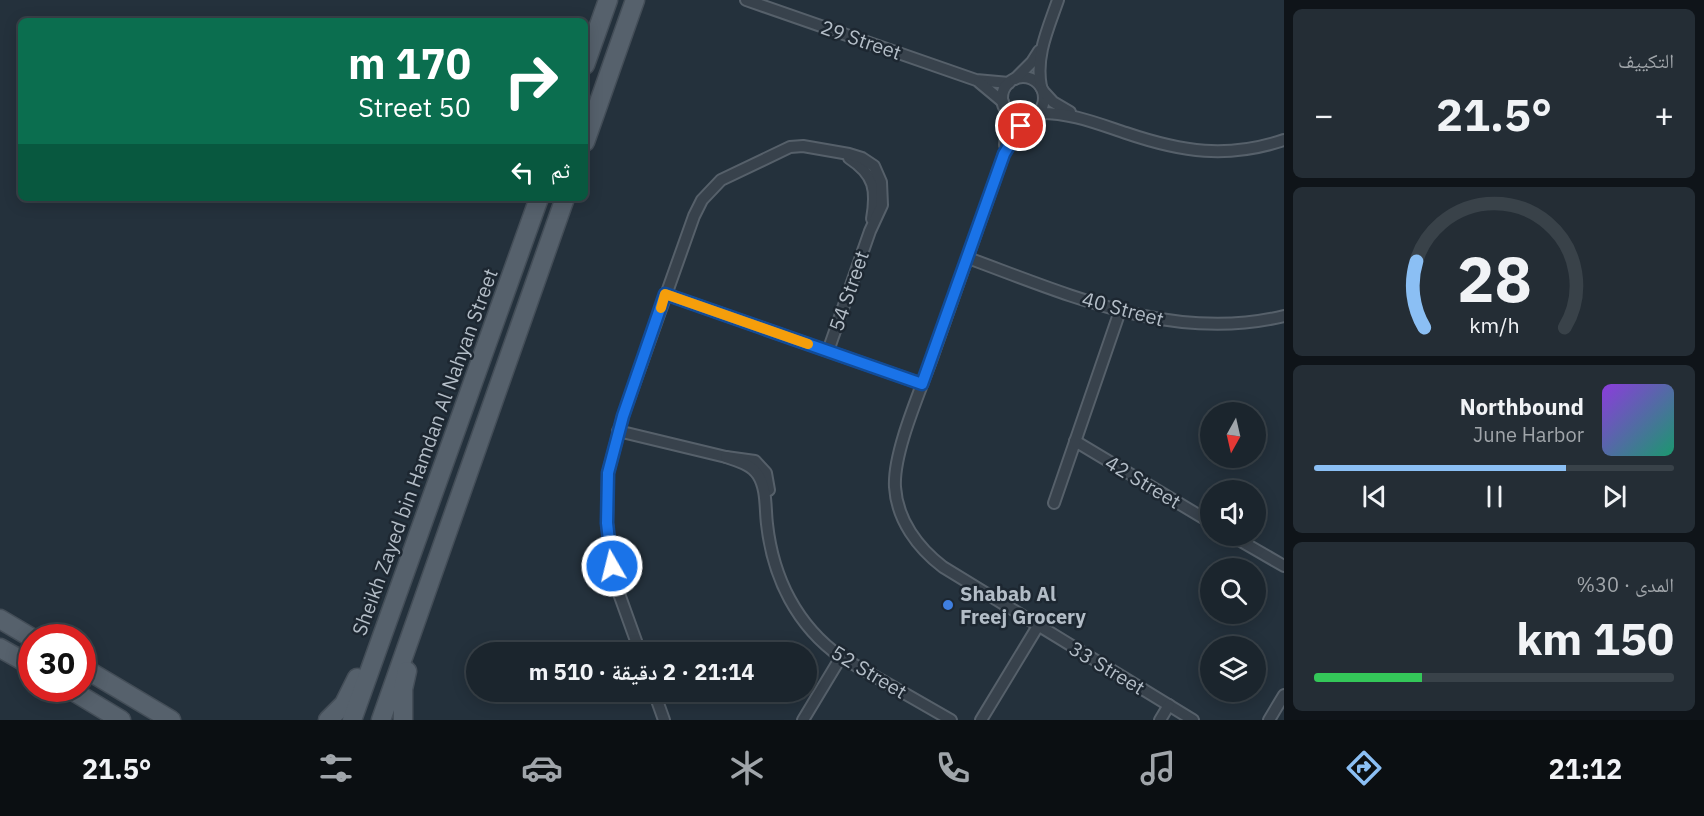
<!DOCTYPE html>
<html lang="ar">
<head>
<meta charset="utf-8">
<style>
  :root { --surface:#1b252d; --page:#242d35; --text:#f1f3f6; --muted:#a0a5aa; --line:#394249; --accent:#8bbff4 }
  body { margin:0; font-family:"IBM Plex Sans","Noto Naskh Arabic",sans-serif; background:var(--page); color:var(--text); direction:rtl; height:100vh; display:flex; flex-direction:column; font-size:22px; white-space:nowrap }
  * { box-sizing:border-box; margin:0 }
  p { font-size:20px; color:var(--muted) }
  .icon { flex:none; width:33px; height:33px; fill:none; stroke:currentColor; stroke-width:2; stroke-linecap:round; stroke-linejoin:round }
  .map { position:relative; flex:1; overflow:hidden; direction:ltr }
  .drawer { display:flex; flex-direction:column; gap:9px; padding:9px; background:#0f1419; width:420px }
  .drawer>* { flex:none }
  .guide { position:absolute; left:18px; top:18px; width:570px; height:183px; border-radius:9px; box-shadow:0 3px 15px #0003,0 0 0 2px var(--line); direction:rtl; background:#0b6e4f; color:#fff; overflow:hidden }
  .needle { width:39px; rotate:188deg }
  .fabs { position:absolute; left:1200px; top:402px; display:grid; gap:12px }
  .fabs a { display:grid; place-items:center; width:66px; height:66px; border-radius:50%; background:var(--surface); box-shadow:0 3px 15px #0003,0 0 0 2px var(--line); font-size:30px }
  .speed { position:absolute; left:18px; top:624px; display:flex; gap:12px; font-size:30px; font-weight:700; text-align:center }
  .speed>* { display:grid; place-content:center; width:78px; height:78px; border-radius:50%; background:var(--surface); box-shadow:0 3px 15px #0003,0 0 0 2px var(--line); line-height:1 }
  .speed .limit { border:9px solid #d22; background:#fff; color:#111 }
  .pin { position:absolute; display:grid; place-items:center; width:51px; height:51px; color:#fff; margin:-26px; border:3px solid #fff; border-radius:50%; box-shadow:0 2px 6px #0007 }
  .me { position:absolute; width:66px; margin:-33px; rotate:352deg; stroke-linejoin:round; filter:drop-shadow(0 0 4px #0008) }
  .turn { display:flex; align-items:center; gap:21px; height:126px; padding:0 18px; font-size:27px }
  .turn .icon { width:78px; height:78px; stroke-width:2.5 }
  .turn b { display:block; font-size:42px; line-height:51px }
  .then { display:flex; align-items:center; height:57px; padding:0 18px; background:#0003; gap:12px; font-size:22px }
  .big { font-size:45px; font-weight:800; line-height:1.1 }
  .drawer .card { flex:1; display:flex; flex-direction:column; justify-content:center; gap:9px; min-width:0; padding:0 21px; border-radius:9px; background:var(--page) }
  .drawer .dial { align-items:center; gap:0 }
  .dial svg { height:156px; overflow:visible; fill:none; stroke:var(--line); stroke-width:7; stroke-linecap:round; text-anchor:middle }
  .dial text { fill:var(--text); stroke:none }
  .song { display:flex; align-items:center; gap:18px }
  .cover { width:72px; height:72px; border-radius:9px; background:linear-gradient(135deg,hsl(270 70% 55%),hsl(160 70% 35%)) }
  .played { height:6px; border-radius:3px; background:linear-gradient(90deg,var(--accent) 70%,var(--line) 70%) }
  .keys { display:flex; justify-content:space-around; direction:ltr }
  .heat { display:flex; justify-content:space-between; align-items:center; font-size:33px; direction:ltr }
  .charge { height:9px; border-radius:4px; background:linear-gradient(90deg,#34c759 30%,var(--line) 0) }
  .trip { position:absolute; left:466px; top:642px; width:351px; height:60px; border-radius:30px; background:var(--surface); box-shadow:0 3px 15px #0003,0 0 0 2px var(--line); font-weight:800; line-height:60px; text-align:center; direction:rtl }
  .menu { display:flex; height:96px; justify-content:space-around; align-items:center; background:#0b0f12; color:var(--muted) }
  .menu .icon { width:42px; height:42px }
  .menu .selected { color:var(--accent) }
  .menu b { font-size:27px; color:var(--text) }
  main { display:flex; flex:1; min-height:0 }
  .map>svg:first-child { display:block }
  .lines { fill:none; stroke-linecap:round; stroke-linejoin:round }
  .minor-casing { stroke:#56606a; stroke-width:14 }
  .primary-casing { stroke:#444e58; stroke-width:21 }
  .minor { stroke:#38424c; stroke-width:10 }
  .primary { stroke:#56616c; stroke-width:18 }
  .route-casing { stroke:#114b97; stroke-width:15 }
  .route { stroke:#1a73e8; stroke-width:10 }
  .slow { stroke:#f59e0b; stroke-width:10 }
  .shop-dot { fill:#3f7fe0; stroke:#1d2731; stroke-width:2 }
  .labels { text-anchor:middle; stroke-width:5; stroke-linejoin:round; paint-order:stroke }
  .street-label { font-size:20px; fill:#b3bdc7; stroke:#1d2731 }
  .poi-label { font-size:20px; font-weight:bold; fill:#b3bdc7; stroke:#1d2731; text-anchor:start }
</style>
</head>
<body>
<main>
<section class="drawer">
<div class="card"><p>التكييف</p>
<div class="heat"><a>−</a><b class="big">21.5°</b><a>+</a></div>
</div>
<div class="card dial"><svg viewBox="0 0 100 80">
<path d="M14 69A42 42 0 1 1 86 69"/>
<path d="M14 69A42 42 0 0 1 10 35" stroke="#8bbff4"/>
<text x="50" y="56" font-size="32" font-weight="700">28</text>
<text x="50" y="72" font-size="11">km/h</text>
</svg></div>
<div class="card">
<div class="song"><i class="cover"></i><div><b>Northbound</b><p>June Harbor</p></div></div>
<div class="played"></div>
<div class="keys"><svg class="icon" aria-label="previous" viewBox="0 0 24 24"><path d="M18 5L8 12l10 7zM5 5v14"/></svg><svg class="icon" aria-label="pause" viewBox="0 0 24 24"><path d="M8 5v14M16 5v14"/></svg><svg class="icon" aria-label="next" viewBox="0 0 24 24"><path d="M6 5l10 7-10 7zM19 5v14"/></svg></div>
</div>
<div class="card"><p>المدى · 30%</p><b class="big">150 km</b><div class="charge"></div></div>
</section>
<div class="map">
<svg width="1284" height="720" viewBox="0 0 1284 720">
  <rect width="100%" height="100%" fill="#24313c"/>
  <g class="lines">
    <defs>
      <g id="minor">
        <path d="M746,0l230,80 33,3"/>
        <circle cx="1023" cy="98" r="21"/>
        <path d="M1015,79l17,-17 7,-11"/>
        <path d="M979,82l24,20"/>
        <path d="M1041,87c-6,-31 7,-58 17,-87"/>
        <path d="M1043,91l10,11 17,10"/>
        <path d="M1037,113c32,-1 59,10 89,20 56,19 101,26 158,7"/>
        <path d="M1028,118l-12,14 -12,22c-24,69 -49,138 -73,207 -12,33 -38,92 -36,126 2,33 23,61 48,80l250,153"/>
        <path d="M1005,145l3,-33"/>
        <path d="M849,158c26,17 28,32 23,61"/>
        <path d="M968,258c101,37 206,85 316,58"/>
        <path d="M665,294l257,90"/>
        <path d="M618,431l108,26 29,4 11,12 3,17"/>
        <path d="M1075,441l135,81"/>
        <path d="M726,457c11,4 25,7 32,18 9,14 7,33 9,49 6,54 30,102 74,133l110,63"/>
        <path d="M1054,503l66,-192"/>
        <path d="M1232,536l52,30"/>
        <path d="M640,652l-23,-64 -5,-22 -5,-43 1,-50 15,-57 71,-200 8,-16 19,-20 69,-33 13,-1 46,8 13,4 12,8 7,16 1,23 -12,26 -42,120"/>
        <path d="M654,692l10,28"/>
        <path d="M803,720l38,-63"/>
        <path d="M981,720l57,-94"/>
        <path d="M1160,720l9,-15"/>
        <path d="M1269,720l15,-25"/>
      </g>
      <g id="primary">
        <path d="M585,65l23,-65"/>
        <path d="M585,142l50,-142"/>
        <path d="M0,619l32,19"/>
        <path d="M0,648l32,18"/>
        <path d="M82,667l89,53"/>
        <path d="M68,688l53,32"/>
        <path d="M328,720l16,-16 13,-26"/>
        <path d="M352,720l187,-522"/>
        <path d="M381,720l184,-522"/>
        <path d="M403,720v-31l4,-18"/>
      </g>
    </defs>
    <use href="#minor" class="minor-casing"/>
    <use href="#primary" class="primary-casing"/>
    <use href="#minor" class="minor"/>
    <use href="#primary" class="primary"/>
  </g>
  <g class="lines">
    <defs>
      <path id="route" d="M612,566l-5,-43 1,-50 15,-57 42,-122 257,90 82,-230 17,-28"/>
    </defs>
    <use href="#route" class="route-casing"/>
    <use href="#route" class="route"/>
    <path class="slow" d="M661,308l4,-14 143,50"/>
  </g>
  <circle class="shop-dot" cx="948" cy="605" r="6"/>
  <g class="labels">
    <g class="street-label">
      <text transform="translate(861 40) rotate(19)" y="7">29 Street</text>
      <text transform="translate(849 291) rotate(-71)" y="7">54 Street</text>
      <text transform="translate(1123 309) rotate(15)" y="7">40 Street</text>
      <text transform="translate(425 452) rotate(-70)" y="7">Sheikh Zayed bin Hamdan Al Nahyan Street</text>
      <text transform="translate(1143 482) rotate(31)" y="7">42 Street</text>
      <text transform="translate(1107 668) rotate(31)" y="7">33 Street</text>
      <text transform="translate(869 672) rotate(31)" y="7">52 Street</text>
    </g>
    <g class="poi-label">
      <text x="960" y="601">Shabab Al<tspan x="960" dy="23">Freej Grocery</tspan></text>
    </g>
  </g>
</svg>
<div class="fabs">
<a><svg class="needle" viewBox="-14 -14 28 28"><path d="M0-13l5 13h-10z" fill="#e53935"/><path d="M0 13l5-13h-10z" fill="#a0a5aa"/></svg></a>
<a><svg class="icon" aria-label="sound" viewBox="0 0 24 24"><path d="M4 9h4l5-4v14l-5-4H4zM17 9q2 3 0 6"/></svg></a>
<a><svg class="icon" aria-label="search" viewBox="0 0 24 24"><circle cx="10" cy="10" r="6"/><path d="M15 15l6 6"/></svg></a>
<a><svg class="icon" aria-label="layers" viewBox="0 0 24 24"><path d="M12 4l9 5-9 5-9-5zM3 14l9 5 9-5"/></svg></a>
</div>
<div class="speed"><div class="limit">30</div></div>
<div class="pin" style="left:1021px;top:126px;background:#d93025"><svg class="icon" aria-label="arrive" viewBox="0 0 24 24"><path d="M6 21V4h12l-3 4 3 4H6"/></svg></div>
<svg class="me" style="left:612px;top:566px" viewBox="-20 -20 40 40"><circle r="17" fill="#1a73e8" stroke="#fff" stroke-width="3"/><path d="M0-11L8 9 0 5-8 9z" fill="#fff"/></svg>
<div class="trip">21:14 · 2 دقيقة · 510 m</div>
<div class="guide">
<div class="turn"><svg class="icon" aria-label="right" viewBox="0 0 24 24"><path d="M7 20v-9h11M14 6l5 5-5 5"/></svg><div><b>170 m</b>50 Street</div></div>
<div class="then">ثم<svg class="icon" aria-label="left" viewBox="0 0 24 24"><path d="M17 20v-9H6M10 6l-5 5 5 5"/></svg></div>
</div>
</div>
</main>
<nav class="menu">
<b>21:12</b>
<svg class="icon selected" aria-label="directions" viewBox="0 0 24 24"><path d="M12 3l9 9-9 9-9-9zM9 14v-3h6M13 9l2 2-2 2"/></svg>
<svg class="icon" aria-label="music" viewBox="0 0 24 24"><path d="M9 18V5l10-2v13"/><circle cx="6" cy="18" r="3"/><circle cx="16" cy="16" r="3"/></svg>
<svg class="icon" aria-label="phone" viewBox="0 0 24 24"><path d="M5 4h4l2 5-3 2q2 4 5 5l2-3 5 2v4C11 20 4 13 5 4z"/></svg>
<svg class="icon" aria-label="climate" viewBox="0 0 24 24"><path d="M12 3v18M4 7l16 10M4 17L20 7"/></svg>
<svg class="icon" aria-label="car" viewBox="0 0 24 24"><path d="M5 17H2v-5l4-1 3-4h7l3 4 3 1v5h-3M9 17h6M6 11h13"/><circle cx="7" cy="17" r="2"/><circle cx="17" cy="17" r="2"/></svg>
<svg class="icon" aria-label="filters" viewBox="0 0 24 24"><path d="M4 7h16M4 17h16"/><circle cx="9" cy="7" r="2"/><circle cx="15" cy="17" r="2"/></svg>
<b>21.5°</b>
</nav>
</body>
</html>
